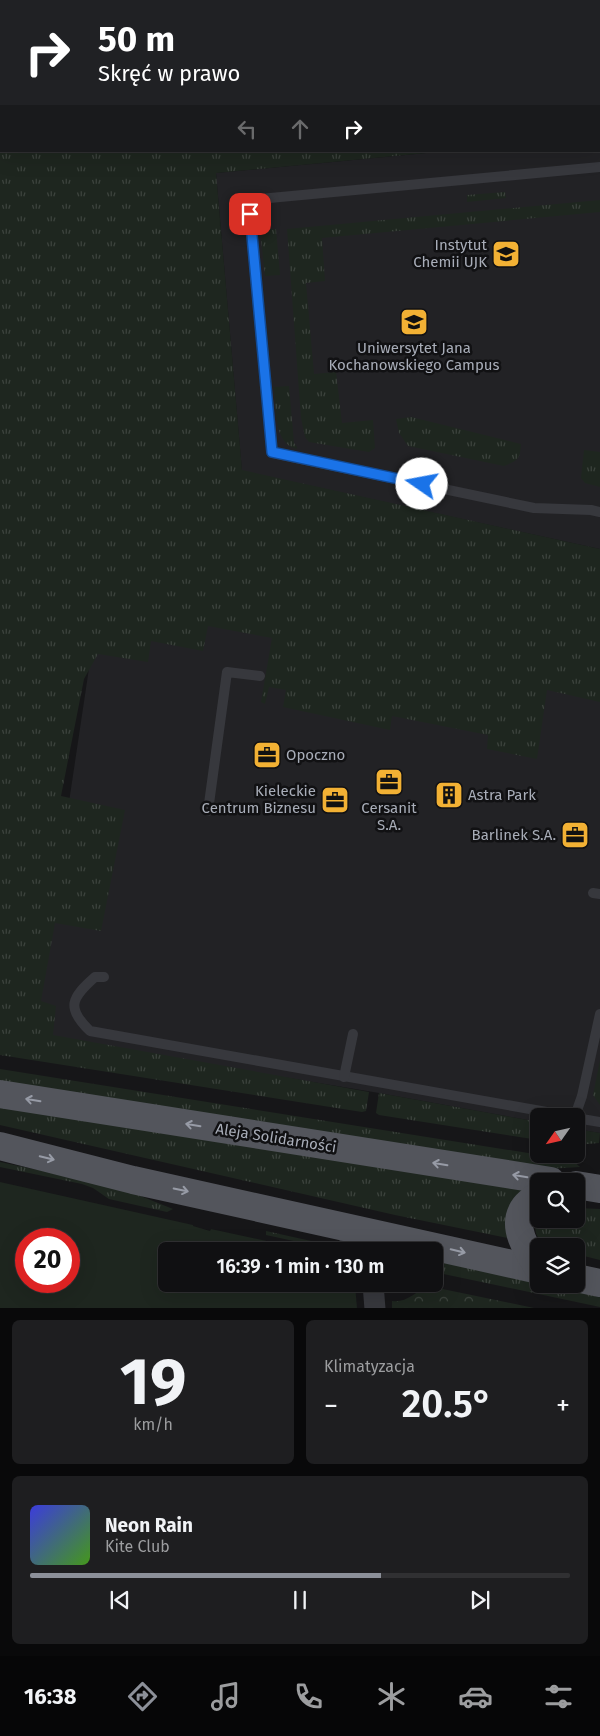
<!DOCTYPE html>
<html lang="pl">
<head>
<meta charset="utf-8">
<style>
  :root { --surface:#101012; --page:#1e1e20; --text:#f1f3f6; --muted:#9c9d9f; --line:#303032; --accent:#8c9099 }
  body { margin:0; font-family:"Fira Sans",sans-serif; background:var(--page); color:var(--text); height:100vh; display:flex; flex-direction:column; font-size:19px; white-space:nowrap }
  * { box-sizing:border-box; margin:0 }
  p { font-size:16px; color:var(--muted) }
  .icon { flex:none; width:28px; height:28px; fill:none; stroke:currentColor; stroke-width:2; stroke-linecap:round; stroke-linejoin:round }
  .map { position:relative; height:1308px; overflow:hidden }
  .drawer { display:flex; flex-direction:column; gap:12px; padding:12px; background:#09090a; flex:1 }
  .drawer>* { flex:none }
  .banner { position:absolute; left:0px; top:0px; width:600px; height:152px; box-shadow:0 5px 20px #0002,0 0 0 1px var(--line); background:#202124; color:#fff; overflow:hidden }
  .needle { width:32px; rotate:236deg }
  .tools { position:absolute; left:530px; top:1108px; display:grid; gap:10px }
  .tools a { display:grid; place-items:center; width:55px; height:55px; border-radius:8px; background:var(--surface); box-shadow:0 5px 20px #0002,0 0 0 1px var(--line); font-size:25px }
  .speed { position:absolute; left:15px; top:1228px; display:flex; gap:10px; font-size:25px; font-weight:700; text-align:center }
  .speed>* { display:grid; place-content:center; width:65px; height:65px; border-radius:50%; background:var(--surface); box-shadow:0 5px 20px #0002,0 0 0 1px var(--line); line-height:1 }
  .speed .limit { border:8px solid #d22; background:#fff; color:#111 }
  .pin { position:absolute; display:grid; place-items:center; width:42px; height:42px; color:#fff; margin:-21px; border-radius:10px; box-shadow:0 2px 8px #0006 }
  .me { position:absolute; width:55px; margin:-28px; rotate:282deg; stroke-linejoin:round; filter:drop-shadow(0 0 4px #0008) }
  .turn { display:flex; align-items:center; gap:18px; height:105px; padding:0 15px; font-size:22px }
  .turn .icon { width:65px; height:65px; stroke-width:2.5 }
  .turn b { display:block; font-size:35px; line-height:42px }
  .lanes { display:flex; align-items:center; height:48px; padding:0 15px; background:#0003; justify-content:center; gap:25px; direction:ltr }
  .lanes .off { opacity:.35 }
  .big { font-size:38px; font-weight:600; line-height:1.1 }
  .drawer .card { flex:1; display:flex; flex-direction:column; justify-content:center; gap:8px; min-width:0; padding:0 18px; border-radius:8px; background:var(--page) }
  .drawer .dial { align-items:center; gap:0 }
  .dial b { font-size:65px; line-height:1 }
  .song { display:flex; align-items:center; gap:15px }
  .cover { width:60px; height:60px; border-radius:8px; background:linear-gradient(135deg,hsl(240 70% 55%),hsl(100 70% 35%)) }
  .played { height:5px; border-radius:2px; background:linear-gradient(90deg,var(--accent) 65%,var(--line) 65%) }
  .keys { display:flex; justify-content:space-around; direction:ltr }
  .heat { display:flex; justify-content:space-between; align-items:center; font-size:28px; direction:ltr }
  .drawer .tiles { flex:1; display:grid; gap:12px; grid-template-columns:1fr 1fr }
  .card:last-child { grid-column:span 2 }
  .trip { position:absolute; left:158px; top:1242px; width:285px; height:50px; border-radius:8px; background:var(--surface); box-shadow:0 5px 20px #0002,0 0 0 1px var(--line); font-weight:600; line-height:50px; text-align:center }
  .tabs { display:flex; height:80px; justify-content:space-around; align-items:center; background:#060607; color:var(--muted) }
  .tabs .icon { width:35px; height:35px }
  .tabs .selected { color:var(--accent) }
  .tabs b { font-size:22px; color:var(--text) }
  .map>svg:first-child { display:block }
  .built { fill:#222225 }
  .grass { fill:url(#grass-tufts) }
  .forest { fill:url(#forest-crowns) }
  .park { fill:#1e261f; fill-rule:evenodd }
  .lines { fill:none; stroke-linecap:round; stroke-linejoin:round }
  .service { stroke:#37383d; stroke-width:10 }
  .minor { stroke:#37383d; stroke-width:21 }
  .primary { stroke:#53555c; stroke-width:28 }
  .oneway { stroke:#979ba6 }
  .route-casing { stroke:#114b97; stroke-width:12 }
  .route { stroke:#1a73e8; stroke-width:9 }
  .labels { text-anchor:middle; stroke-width:5; stroke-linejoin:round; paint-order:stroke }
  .poi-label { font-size:15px; fill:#a8adb8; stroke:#111113; text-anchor:end }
  .street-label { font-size:15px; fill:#a8adb8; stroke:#111113 }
</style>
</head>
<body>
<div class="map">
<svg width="600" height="1309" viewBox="0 0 600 1309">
  <defs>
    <pattern id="grass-tufts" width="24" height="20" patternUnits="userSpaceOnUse" patternTransform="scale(1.25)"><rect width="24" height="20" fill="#1e261f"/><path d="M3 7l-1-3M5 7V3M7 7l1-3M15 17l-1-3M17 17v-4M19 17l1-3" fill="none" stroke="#3c433d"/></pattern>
    <pattern id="forest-crowns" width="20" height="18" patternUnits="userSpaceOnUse" patternTransform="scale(1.25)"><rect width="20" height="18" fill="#1e261f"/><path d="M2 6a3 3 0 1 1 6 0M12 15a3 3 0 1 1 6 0" fill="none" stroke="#3c433d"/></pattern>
  </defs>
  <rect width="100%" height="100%" fill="#161618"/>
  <g class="built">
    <path d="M599,137h1v412l-358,-78 -26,-298 231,-22h152z"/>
    <path d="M117,481l483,80v572l-24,-4v-13h-37v6l-160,-29 -345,-57z"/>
  </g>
  <g class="grass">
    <path d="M0,0h600v137h-1v-136h-598v150h446l-231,22 26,297 358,79v153l-53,-12 -10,69 -50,-10 1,-14 -96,-19 -2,14 -107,-23 3,-17 -17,-3 -4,17 -4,-2 11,-64 -64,-12 -5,25 -52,-10 -3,21 -50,-8 -14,25 -23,117 64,14 -24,121 -46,-8 -14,78 15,5 -3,29 316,57 -3,19 -4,1 -362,-57z"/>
    <path d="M505,192l1,6 -39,4v-7z"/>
    <path d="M600,200v12l-278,26 3,43 -19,2 8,91 22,-2 6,51 31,-3 2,28 -6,4 -60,-10 -4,-5 -4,-19 -14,-189z"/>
    <path d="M276,229l4,46 -15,1 -5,-46z"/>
    <path d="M289,386l5,57 3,4v2c-24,-5 -21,-43 -23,-62z"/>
    <path d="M411,417l110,27c-1,16 -3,16 -17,22l-96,-20 -9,-13 -3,-14z"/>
    <path d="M584,450l16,2v35l-15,-4 -4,-5z"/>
    <path d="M600,1060v45l-7,-10z"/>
    <path d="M0,1069l572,91 8,7 -34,2 -546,-85z"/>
    <path d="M379,1093l160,29v18l-160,-25 -3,-2z"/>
    <path d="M0,1106l527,85 -15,48 -117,-24 -395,-90z"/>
    <path d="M576,1129l24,4 -1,10 -23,2z"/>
    <path d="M0,1162l118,25 55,22 -6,3 -58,-13 -16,-11 -11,-4 -82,-17z"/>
    <path d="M576,1208l24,1v51l-24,-6v-8c-8,0 -17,1 -24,0 -16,-3 -21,-18 -13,-31v4h37z"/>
    <path d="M266,1231l72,16 9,4h-7l-74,-16z"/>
    <path d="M434,1259l166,37v11l-166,-35z"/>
  </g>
  <path class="forest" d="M428,1286l106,22h-142v-7c15,2 23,-9 36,-15z"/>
  <path class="park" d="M0,1182l193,43v1l17,5 1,-2 102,22h-147v33h189l2,24h-357zM26,1239h43v42h-43z"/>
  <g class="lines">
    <g class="service">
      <path d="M600,167l-352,33 24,253 262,55 57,2 9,2"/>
      <path d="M208,811l19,-139 33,4"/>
      <path d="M593,893l7,1"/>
      <path d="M104,977h-9c-24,21 -29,31 -5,54l479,85"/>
      <path d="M344,1077l9,-43"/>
      <path d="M575,1116l7,-20 18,-82"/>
      <path d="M576,1118l24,4"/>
    </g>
    <g class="minor">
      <path d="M342,1225l17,26"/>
      <path d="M373,1284l2,25"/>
    </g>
    <g class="primary">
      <path d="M0,1094l551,87"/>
      <path d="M0,1146l133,34 406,90"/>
      <path d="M576,1185l24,4"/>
      <path d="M539,1195c-6,4 -14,9 -17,16 -10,19 7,42 17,58"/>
      <path d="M576,1278l24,5"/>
    </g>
  </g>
  <defs><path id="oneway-shaft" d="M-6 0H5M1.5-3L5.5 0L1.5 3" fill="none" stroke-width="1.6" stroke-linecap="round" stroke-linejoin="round" transform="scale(1.25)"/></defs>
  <g class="oneway">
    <use href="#oneway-shaft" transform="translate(33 1100) rotate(-171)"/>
    <use href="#oneway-shaft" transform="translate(193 1125) rotate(-171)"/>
    <use href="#oneway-shaft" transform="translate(47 1158) rotate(14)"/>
    <use href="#oneway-shaft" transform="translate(440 1164) rotate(-171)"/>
    <use href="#oneway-shaft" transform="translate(520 1176) rotate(-171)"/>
    <use href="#oneway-shaft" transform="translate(181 1190) rotate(12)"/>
    <use href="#oneway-shaft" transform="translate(458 1251) rotate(13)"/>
  </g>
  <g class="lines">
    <defs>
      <path id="route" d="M250,214l22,238 150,32"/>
    </defs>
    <use href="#route" class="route-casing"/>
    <use href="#route" class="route"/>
  </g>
  <defs>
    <symbol id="university-square" viewBox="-11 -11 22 22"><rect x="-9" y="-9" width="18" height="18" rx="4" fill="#f2b134" stroke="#111113"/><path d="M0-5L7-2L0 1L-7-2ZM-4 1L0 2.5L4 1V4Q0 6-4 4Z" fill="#111"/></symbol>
    <symbol id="office-square" viewBox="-11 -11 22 22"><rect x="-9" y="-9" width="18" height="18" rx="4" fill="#f2b134" stroke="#111113"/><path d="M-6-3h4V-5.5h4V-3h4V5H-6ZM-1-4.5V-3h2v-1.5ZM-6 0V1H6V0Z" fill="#111"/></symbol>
    <symbol id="building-square" viewBox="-11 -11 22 22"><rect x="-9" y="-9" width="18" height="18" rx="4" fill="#f2b134" stroke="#111113"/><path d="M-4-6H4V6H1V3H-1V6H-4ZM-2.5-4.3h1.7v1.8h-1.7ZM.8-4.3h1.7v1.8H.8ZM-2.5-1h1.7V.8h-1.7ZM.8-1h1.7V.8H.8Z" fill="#111"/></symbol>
  </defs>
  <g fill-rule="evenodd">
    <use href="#university-square" x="490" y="238" width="32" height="32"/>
    <use href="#university-square" x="398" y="306" width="32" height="32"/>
    <use href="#office-square" x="251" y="739" width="32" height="32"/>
    <use href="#office-square" x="373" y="766" width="32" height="32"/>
    <use href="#building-square" x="433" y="779" width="32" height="32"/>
    <use href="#office-square" x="319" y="784" width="32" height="32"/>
    <use href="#office-square" x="559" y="819" width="32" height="32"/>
  </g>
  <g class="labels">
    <g class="poi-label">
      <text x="487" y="250">Instytut<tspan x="487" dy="17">Chemii UJK</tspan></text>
      <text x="414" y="353" text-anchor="middle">Uniwersytet Jana<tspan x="414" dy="17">Kochanowskiego Campus</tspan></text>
      <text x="286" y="760" text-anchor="start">Opoczno</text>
      <text x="316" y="796">Kieleckie<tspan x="316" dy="17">Centrum Biznesu</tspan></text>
      <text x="468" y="800" text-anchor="start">Astra Park</text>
      <text x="389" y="813" text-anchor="middle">Cersanit<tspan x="389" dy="17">S.A.</tspan></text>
      <text x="556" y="840">Barlinek S.A.</text>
    </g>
    <g class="street-label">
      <text transform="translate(276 1138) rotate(9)" y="5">Aleja Solidarności</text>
    </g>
  </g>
</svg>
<div class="tools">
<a><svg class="needle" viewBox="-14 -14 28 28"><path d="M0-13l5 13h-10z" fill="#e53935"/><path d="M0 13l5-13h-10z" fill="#9c9d9f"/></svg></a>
<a><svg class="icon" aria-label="search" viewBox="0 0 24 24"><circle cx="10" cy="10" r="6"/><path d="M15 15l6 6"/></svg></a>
<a><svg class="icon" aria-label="layers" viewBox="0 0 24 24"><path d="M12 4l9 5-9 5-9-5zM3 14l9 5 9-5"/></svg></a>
</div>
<div class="speed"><div class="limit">20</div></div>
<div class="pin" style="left:250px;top:214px;background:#d93025"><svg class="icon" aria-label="arrive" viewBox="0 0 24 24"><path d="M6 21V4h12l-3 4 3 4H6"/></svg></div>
<svg class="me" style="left:422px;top:484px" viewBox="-20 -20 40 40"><circle r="19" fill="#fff"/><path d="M0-13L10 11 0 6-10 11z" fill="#1a73e8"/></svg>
<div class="trip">16:39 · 1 min · 130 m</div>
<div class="banner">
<div class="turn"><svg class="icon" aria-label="right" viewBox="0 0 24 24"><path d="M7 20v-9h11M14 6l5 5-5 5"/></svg><div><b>50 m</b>Skręć w prawo</div></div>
<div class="lanes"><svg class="icon off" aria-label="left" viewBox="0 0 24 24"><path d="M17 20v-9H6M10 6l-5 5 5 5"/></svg><svg class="icon off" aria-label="ahead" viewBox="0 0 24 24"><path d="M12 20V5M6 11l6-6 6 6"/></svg><svg class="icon" aria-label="right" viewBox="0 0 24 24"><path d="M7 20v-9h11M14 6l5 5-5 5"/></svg></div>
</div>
</div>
<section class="drawer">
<div class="tiles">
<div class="card dial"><b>19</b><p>km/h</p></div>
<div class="card"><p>Klimatyzacja</p>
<div class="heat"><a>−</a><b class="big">20.5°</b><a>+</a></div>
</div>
<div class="card">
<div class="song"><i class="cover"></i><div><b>Neon Rain</b><p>Kite Club</p></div></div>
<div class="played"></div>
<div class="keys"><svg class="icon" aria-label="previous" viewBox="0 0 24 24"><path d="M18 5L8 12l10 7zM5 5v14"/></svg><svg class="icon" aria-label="pause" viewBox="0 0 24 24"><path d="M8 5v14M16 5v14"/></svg><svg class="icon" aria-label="next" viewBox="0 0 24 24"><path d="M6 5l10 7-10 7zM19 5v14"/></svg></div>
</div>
</div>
</section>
<nav class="tabs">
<b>16:38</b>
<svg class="icon selected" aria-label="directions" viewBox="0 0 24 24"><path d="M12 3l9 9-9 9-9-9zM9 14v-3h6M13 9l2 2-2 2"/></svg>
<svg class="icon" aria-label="music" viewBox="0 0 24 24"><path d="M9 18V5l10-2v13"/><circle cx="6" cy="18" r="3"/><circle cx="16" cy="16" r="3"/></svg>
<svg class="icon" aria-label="phone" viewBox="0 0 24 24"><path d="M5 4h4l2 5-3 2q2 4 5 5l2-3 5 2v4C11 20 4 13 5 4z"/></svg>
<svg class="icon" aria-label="climate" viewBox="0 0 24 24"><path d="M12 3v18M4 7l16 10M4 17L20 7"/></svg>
<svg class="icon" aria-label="car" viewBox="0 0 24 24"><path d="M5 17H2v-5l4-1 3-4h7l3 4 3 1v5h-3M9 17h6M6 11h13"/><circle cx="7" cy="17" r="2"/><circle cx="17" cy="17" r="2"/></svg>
<svg class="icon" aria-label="filters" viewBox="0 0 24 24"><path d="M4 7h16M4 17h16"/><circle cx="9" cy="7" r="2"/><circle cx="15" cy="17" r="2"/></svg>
</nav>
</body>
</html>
